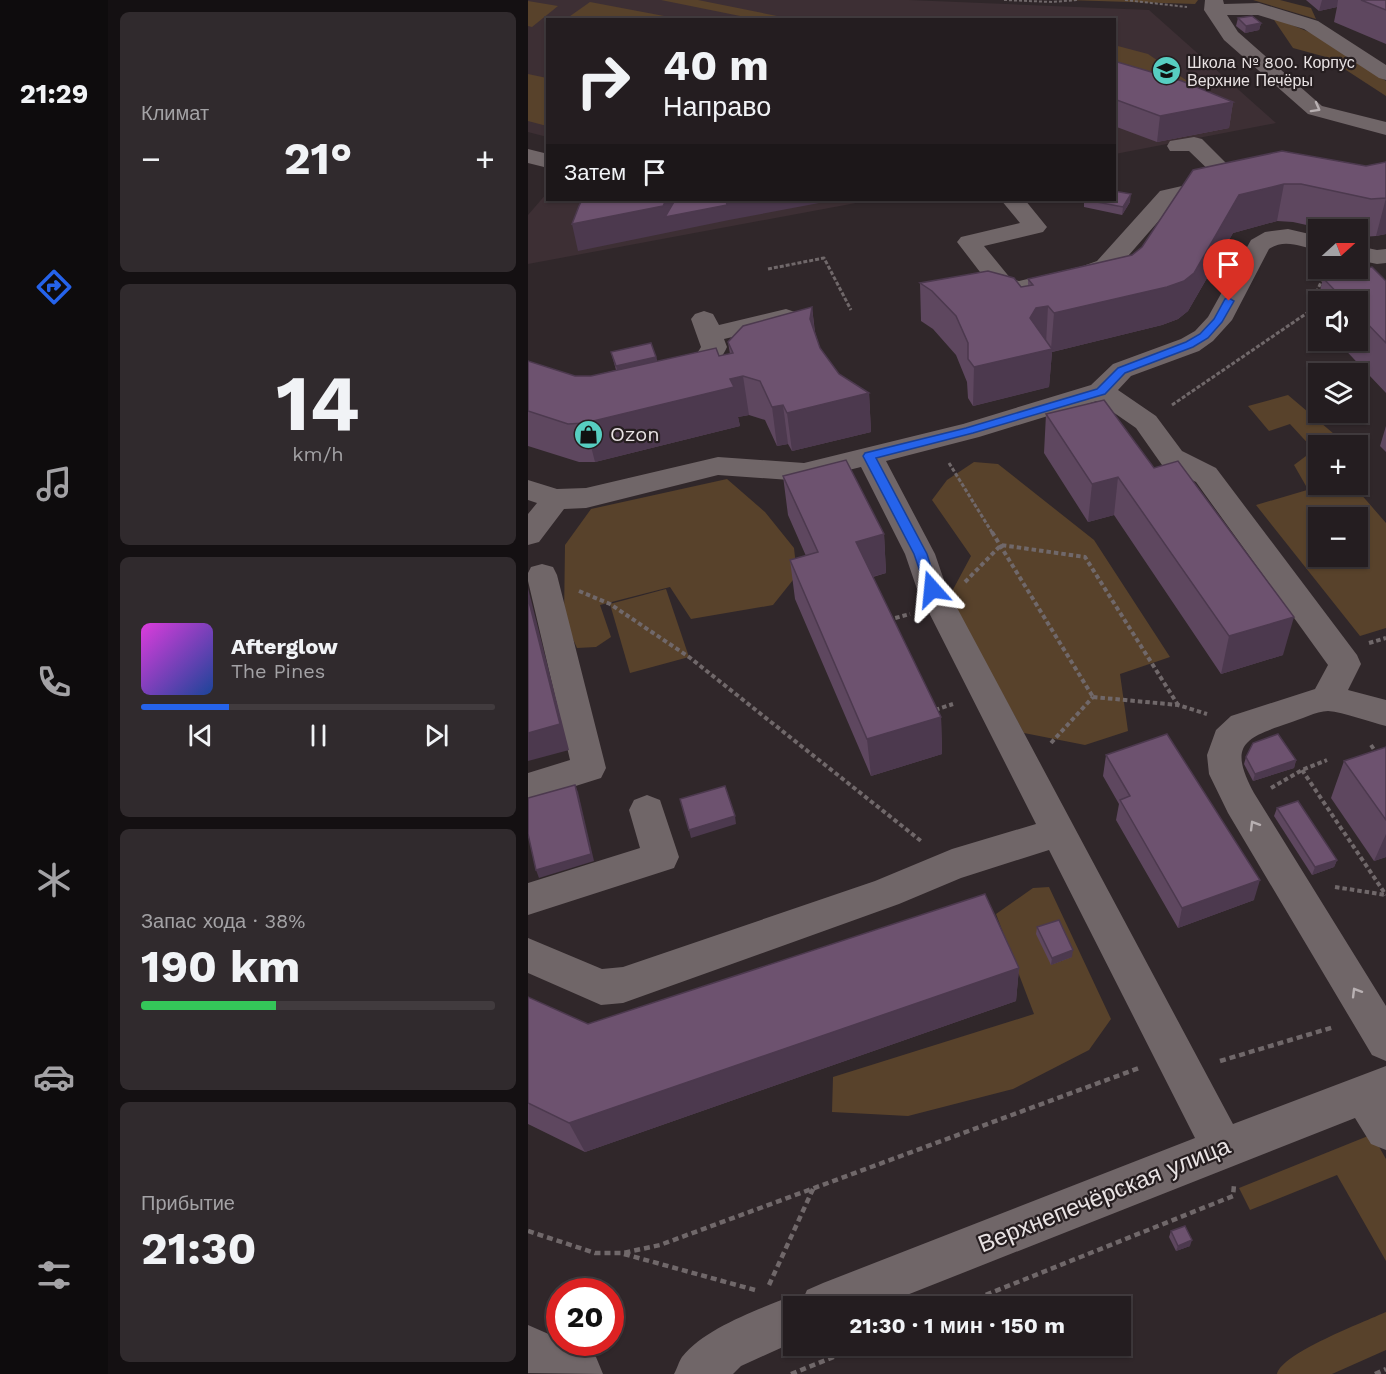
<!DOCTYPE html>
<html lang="ru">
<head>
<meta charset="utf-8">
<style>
  :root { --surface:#241d20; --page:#302a2d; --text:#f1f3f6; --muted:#a3a2a5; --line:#413b3e; --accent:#2563eb }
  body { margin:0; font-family:"Work Sans",sans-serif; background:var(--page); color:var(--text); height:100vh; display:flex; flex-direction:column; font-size:22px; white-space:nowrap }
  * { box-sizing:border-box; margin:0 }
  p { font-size:20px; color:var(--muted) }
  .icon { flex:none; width:33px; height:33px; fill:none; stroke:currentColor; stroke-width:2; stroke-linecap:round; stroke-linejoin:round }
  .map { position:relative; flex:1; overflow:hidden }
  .panel { display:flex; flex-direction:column; gap:12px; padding:12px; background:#141012; width:420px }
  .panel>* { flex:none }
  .top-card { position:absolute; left:18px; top:18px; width:570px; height:183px; border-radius:0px; box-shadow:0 2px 4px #0004,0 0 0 2px var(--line); background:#241d20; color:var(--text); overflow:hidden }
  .needle { width:39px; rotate:69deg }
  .controls { position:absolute; left:780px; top:219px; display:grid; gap:12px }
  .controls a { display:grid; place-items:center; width:60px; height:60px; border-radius:0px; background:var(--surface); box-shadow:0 2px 4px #0004,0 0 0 2px var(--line); font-size:30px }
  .speed { position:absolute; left:18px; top:1278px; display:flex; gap:12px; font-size:30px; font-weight:700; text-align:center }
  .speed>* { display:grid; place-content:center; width:78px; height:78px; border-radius:50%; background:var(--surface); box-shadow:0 2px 4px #0004,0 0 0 2px var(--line); line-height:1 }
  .speed .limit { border:9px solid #d22; background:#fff; color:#111 }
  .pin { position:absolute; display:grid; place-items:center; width:51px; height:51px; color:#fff; margin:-62px -26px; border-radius:50% 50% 50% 0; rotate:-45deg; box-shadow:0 0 6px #0007 }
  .pin .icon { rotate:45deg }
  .me { position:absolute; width:66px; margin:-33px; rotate:342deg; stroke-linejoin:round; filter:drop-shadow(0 0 4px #0008) }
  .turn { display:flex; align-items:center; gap:21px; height:126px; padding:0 18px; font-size:27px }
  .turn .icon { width:78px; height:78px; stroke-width:2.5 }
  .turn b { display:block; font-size:42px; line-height:51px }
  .then { display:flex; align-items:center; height:57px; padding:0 18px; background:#0003; gap:12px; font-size:22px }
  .big { font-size:45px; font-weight:700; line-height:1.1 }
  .panel .widget { flex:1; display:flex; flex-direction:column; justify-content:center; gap:9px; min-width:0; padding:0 21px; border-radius:9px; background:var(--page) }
  .panel .dial { align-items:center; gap:0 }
  .dial b { font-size:78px; line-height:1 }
  .song { display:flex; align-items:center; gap:18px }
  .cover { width:72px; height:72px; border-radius:9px; background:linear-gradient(135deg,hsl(300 70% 55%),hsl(220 70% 35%)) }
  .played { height:6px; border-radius:3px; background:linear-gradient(90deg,var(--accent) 25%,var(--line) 25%) }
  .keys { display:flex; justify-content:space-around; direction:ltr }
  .heat { display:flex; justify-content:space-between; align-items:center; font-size:33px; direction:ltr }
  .charge { height:9px; border-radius:4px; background:linear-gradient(90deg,#34c759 38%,var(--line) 0) }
  .trip { position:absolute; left:255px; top:1296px; width:348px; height:60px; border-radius:0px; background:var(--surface); box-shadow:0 2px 4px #0004,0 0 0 2px var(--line); font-weight:700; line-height:60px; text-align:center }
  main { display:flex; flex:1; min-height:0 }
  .tab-bar { display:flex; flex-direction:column; width:108px; justify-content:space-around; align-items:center; background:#0e0c0d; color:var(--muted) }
  .tab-bar .icon { width:42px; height:42px }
  .tab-bar .current { color:var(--accent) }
  .tab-bar b { font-size:27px; color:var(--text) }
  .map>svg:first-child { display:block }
  .built { fill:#3d2f34 }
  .green { fill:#58422b; fill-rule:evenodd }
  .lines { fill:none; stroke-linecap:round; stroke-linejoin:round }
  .path-far3 { stroke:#70686a; stroke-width:2; stroke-dasharray:3 2; stroke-linecap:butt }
  .path-far2 { stroke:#70686a; stroke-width:3; stroke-dasharray:4 2; stroke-linecap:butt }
  .path-far1 { stroke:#70686a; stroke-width:4; stroke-dasharray:4.5 3; stroke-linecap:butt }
  .path { stroke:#70686a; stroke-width:4.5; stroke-dasharray:6 4; stroke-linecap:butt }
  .minor { fill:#706668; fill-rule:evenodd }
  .wall { fill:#5e475f }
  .shaded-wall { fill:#4c394e }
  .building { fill:#6d526f; stroke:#4c394e; stroke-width:1.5 }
  .oneway { stroke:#b8b0b2 }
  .route { fill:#2563eb; stroke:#184099; stroke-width:1.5 }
  .labels { text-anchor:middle; stroke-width:4.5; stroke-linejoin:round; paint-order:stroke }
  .far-poi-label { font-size:16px; fill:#e8e2e3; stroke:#261e20; text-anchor:start }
  .poi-label { font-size:20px; fill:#e8e2e3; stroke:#261e20; text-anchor:start }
  .near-street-label { font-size:24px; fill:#e8e2e3; stroke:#261e20 }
</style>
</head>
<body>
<main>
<nav class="tab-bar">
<b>21:29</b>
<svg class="icon current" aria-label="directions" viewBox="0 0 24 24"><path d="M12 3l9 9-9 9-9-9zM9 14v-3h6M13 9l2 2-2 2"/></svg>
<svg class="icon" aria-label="music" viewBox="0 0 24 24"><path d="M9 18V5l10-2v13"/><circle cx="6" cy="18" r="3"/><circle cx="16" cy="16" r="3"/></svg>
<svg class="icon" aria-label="phone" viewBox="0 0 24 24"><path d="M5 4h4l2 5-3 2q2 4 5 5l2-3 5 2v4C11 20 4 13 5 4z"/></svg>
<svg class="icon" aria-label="climate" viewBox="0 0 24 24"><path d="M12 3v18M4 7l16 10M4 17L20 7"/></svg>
<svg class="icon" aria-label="car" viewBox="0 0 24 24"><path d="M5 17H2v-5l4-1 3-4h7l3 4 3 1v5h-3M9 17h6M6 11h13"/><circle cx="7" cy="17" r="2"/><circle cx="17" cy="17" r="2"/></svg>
<svg class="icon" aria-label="filters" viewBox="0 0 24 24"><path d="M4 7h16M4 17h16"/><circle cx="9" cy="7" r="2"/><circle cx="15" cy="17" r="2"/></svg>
</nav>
<section class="panel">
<div class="widget"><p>Климат</p>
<div class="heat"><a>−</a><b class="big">21°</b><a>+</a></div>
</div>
<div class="widget dial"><b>14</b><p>km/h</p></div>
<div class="widget">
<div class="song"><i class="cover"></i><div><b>Afterglow</b><p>The Pines</p></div></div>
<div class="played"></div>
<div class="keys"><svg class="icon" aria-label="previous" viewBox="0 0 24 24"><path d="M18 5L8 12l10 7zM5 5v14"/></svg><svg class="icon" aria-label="pause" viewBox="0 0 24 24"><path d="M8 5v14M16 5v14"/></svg><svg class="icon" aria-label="next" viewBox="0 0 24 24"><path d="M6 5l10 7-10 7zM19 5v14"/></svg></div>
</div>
<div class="widget"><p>Запас хода · 38%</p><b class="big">190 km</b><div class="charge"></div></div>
<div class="widget"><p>Прибытие</p><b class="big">21:30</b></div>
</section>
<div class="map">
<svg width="858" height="1374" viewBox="0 0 858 1374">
  <rect width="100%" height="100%" fill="#30272a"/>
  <g class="built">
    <path d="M0,0h381l240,10 127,113 -161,31 -1,-134h-566l-1,117 -19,-5z"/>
    <path d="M19,193l1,7h324l-344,64v-49z"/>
  </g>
  <g class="green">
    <path d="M133,0h37l94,19h-37z"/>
    <path d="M538,0h132l-3,4z"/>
    <path d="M725,0h27l31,8 5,11z"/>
    <path d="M0,1l30,5 -26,21 -4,-1z"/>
    <path d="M62,2l90,17h-114z"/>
    <path d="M744,17l47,19 67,45v15l-60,-39 -33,-9z"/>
    <path d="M586,45l34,9 48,33 -81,-14z"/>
    <path d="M0,74l19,4v48l-19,-5z"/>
    <path d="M760,395l59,50 -29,1v37l-12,3 -12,-21 20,-15 -24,-26 -21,7 -21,-25z"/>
    <path d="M446,462l24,2 96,76 76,117 -50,17 8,57 -43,14 -61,-12 -75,-136 22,-41 -39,-56 15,-20z"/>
    <path d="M199,479l38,33 29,36 3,27 -24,30 -82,14 -21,-32 -70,18 11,32 -15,10 -19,1 -13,-29 1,-74 26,-36z"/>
    <path d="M796,485h29l33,38v105l-26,8 -104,-131zM790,518h40v38h-40z"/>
    <path d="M138,589l23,68 -59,16 -20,-69z"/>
    <path d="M521,887l62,132 -22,31 -76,39 -105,27 -76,-4 1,-35 201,-63 -38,-100 37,-26z"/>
    <path d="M840,1136l10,9 8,14v102l-49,-86 -87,35 -11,-22z"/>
    <path d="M858,1312v38l-54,24h-55c5,-21 87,-52 109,-62z"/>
  </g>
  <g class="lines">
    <g class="path-far3">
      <path d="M476,0l48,2 25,-2"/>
      <path d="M597,0l62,7"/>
    </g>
    <g class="path-far2">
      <path d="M240,269l56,-11 27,52"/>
      <path d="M644,405l135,-92 15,-33 -13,-12"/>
      <path d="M421,463l44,71"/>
    </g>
    <g class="path-far1">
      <path d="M464,532l101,165"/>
      <path d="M437,582l36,-37 84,12 93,148"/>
      <path d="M51,591l31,13 79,53 232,184"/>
      <path d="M360,620l22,-6"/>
      <path d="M841,643l17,-5"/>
      <path d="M565,697l85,8 29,9"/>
      <path d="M407,710l18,-6"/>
      <path d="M523,743l42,-46"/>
      <path d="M843,745l6,9"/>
      <path d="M774,770l84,125"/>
      <path d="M743,788l31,-18 25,-10"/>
      <path d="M807,887l51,8"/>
    </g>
    <g class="path">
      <path d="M692,1061l114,-34"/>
      <path d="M0,1231l67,22h28l37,-8 479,-177"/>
      <path d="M96,1254l131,36"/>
      <path d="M241,1285l44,-96"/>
      <path d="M430,1306l275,-110 1,-11"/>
      <path d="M263,1374l70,-28"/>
      <path d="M847,1374l11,-5"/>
    </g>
    <g class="minor">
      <path d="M677,0h18l1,4 35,-1 59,18 68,44v15l-7,-2 -75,-49 -46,-14h-31l11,17 84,74 64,16v13l-78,-21 -84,-74 -20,-30z"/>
      <path d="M666,137l8,2 42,42 -3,5 -65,15 -61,70 -15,6 -82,19 -25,-7 -36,-47 4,-5 59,-14 -19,-23h24l22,27 -4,5 -59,14 27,33 8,2 64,-15 14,-5 63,-70 57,-13 -28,-27h-19l-3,-5 3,-5z"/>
      <path d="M0,149l20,5v14l-20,-5z"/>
      <path d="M760,229l30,7v14c-17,-3 -33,-12 -49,-1l-37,71 -19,21 -14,10 -68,25 -13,14 38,26 26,35 34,17 141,187 4,9 -13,26 38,10v26c-17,-4 -42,-14 -58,-15 -12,0 -28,9 -39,12 -45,15 -61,22 -35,70l132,213v55l-14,-6 -144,-242 -19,-39 -2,-19 9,-25 15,-14 84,-27 13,-24 -132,-183 -34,-17 -26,-37 -39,-27 -118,36 -93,24 49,93 12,35 286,535 153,-58v84l-15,-6 -16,-26 -476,188h-85v36l-53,24 -8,8h-59c3,-5 5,-13 8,-17 24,-30 78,-48 112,-62l9,4 4,-9 16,-7 372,-145 -146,-288 -88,28 -62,26 -276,99 -22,2 -73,-32v-35l74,31 21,-2 252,-86 77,-32 84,-25 -119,-235 -12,-35 -44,-87 -57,14 -86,-6 -132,33 -22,1 -25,33 -11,3v-31l9,-11 -9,-3v-20l29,9 29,-1 132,-31 86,6 159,-39 128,-39 22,-21 68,-25 14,-8 13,-14 43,-77 14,-8z"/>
      <path d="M830,246l19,4 9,-1v14l-9,1 -19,-4z"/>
      <path d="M258,309l9,3 4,5 -4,5 -71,17 3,8c-10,22 -30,38 -55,32l-4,-6c8,-13 24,-8 33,-26l-10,-28 4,-5 9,-3 9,3 6,11z"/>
      <path d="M14,564l11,3 4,8 49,193 -5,10 -73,23v-28l42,-13 -42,-179v-8l3,-6z"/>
      <path d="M119,795l13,5 19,57 -5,11 -146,47v-32l112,-35 -11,-38 5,-10z"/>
      <path d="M0,1325l32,14v3h6l30,15 7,17 -75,-1z"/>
    </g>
  </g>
  <g class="wall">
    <path d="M778,0h80v44l-52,-22 3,-15 -18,4z"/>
    <path d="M710,18l23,5 -2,7 -14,3 -9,-7z"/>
    <path d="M586,61l119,41 -4,26 -72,14 -43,-16z"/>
    <path d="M858,162v72l-10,2 -14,1 -4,-1v-6h-29l-36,-8 -16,-1 -44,12 -45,78 -10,8 -16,6 -110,27 -3,35 -76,19 -5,-8 -1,-16 -11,-27 -23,-26 -12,-8 -1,-38 101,4 7,-1v-7l104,-24 10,-8 51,-77 173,-4z"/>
    <path d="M556,200l46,2 -8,13 -38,-8z"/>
    <path d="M795,278l63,3v112l-50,-53h22v-38h-40v19l-4,-4z"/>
    <path d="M284,307l3,25 5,16 19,26 30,19 2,39 -79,19 -4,-7 -11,2 -12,-26 -16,-5 -11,2 2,9 -145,36h-16l-51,-16v-85l47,15h16l25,-6 -5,-18 45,5 1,4 62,-5 11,-2 -2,-12z"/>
    <path d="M518,414l108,54 129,187 -62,19 -107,-159 -26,7 -44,-69z"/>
    <path d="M858,426v26l-6,-6z"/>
    <path d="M255,476l101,58 2,39 -13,4 68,140 1,37 -71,22 -76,-177 -5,-39 16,-4 -18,-41z"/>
    <path d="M858,747v110l-12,4 -43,-63 13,-37z"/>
    <path d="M578,755l148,145 -76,28 -62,-108 3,-16 -16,-28z"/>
    <path d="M718,757l50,3 -2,8 -41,13 -9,-17z"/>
    <path d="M749,808l60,52 -3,7 -22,8 -38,-59z"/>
    <path d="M509,927l35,30 -21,8 -15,-31z"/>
    <path d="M491,968l-3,33 -431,151 -57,-28v-127l60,27z"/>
    <path d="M643,1231l19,15 -14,5 -7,-14z"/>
  </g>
  <g class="shaded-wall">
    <path d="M794,0h16l-1,7 -18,4z"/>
    <path d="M733,23l-2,7 -14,3 1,-7z"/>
    <path d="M705,102l-4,26 -72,14 3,-26z"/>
    <path d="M756,184l-7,37 -44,12 -45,78 -10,8 -16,6 -110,27 -3,35 -76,19 1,-39 56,-49 6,-10 12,-2 -2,38 5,5 3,-36 185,-118z"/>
    <path d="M603,194l-1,8 -8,13 1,-8z"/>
    <path d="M858,198v36l-10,2z"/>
    <path d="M138,200h169l-106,20 -151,31 -6,-27z"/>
    <path d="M284,307l4,39 -6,-27z"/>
    <path d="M128,357l2,8 -40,9 -2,-8z"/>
    <path d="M215,376l6,39 -11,2 2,9 -145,36 -10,-39 145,-44z"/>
    <path d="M341,393l2,39 -79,19 -5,-38z"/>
    <path d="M255,405l5,39 -11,2 -5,-39z"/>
    <path d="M590,477l-4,38 -26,7 4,-38z"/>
    <path d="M356,534l2,39 -27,7 -3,-38z"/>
    <path d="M0,588l41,162 -41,11z"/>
    <path d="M766,617l-11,38 -62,19 8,-38z"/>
    <path d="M413,717l1,37 -71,22 -4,-37z"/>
    <path d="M768,760l-2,8 -41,13 2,-7z"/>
    <path d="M47,785l3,7 16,69 -55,17 -3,-8z"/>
    <path d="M207,816l1,8 -45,14 -2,-8z"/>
    <path d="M858,834v23l-12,4z"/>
    <path d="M809,860l-3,7 -22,8 3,-8z"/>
    <path d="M732,880l-6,20 -76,28 4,-20z"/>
    <path d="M545,950l-1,7 -21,8 1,-7z"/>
    <path d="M491,968l-3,33 -431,151 -16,-29z"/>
    <path d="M664,1240l-2,6 -14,5 2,-5z"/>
  </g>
  <g class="building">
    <path d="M833,0h25v10z"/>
    <path d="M724,16l9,7 -15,3 -8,-8z"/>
    <path d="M586,61l68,20 51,21 -73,14 -46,-17z"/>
    <path d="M754,151l84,15 20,-4v36l-15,1 -70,-15h-17l-45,11 -45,78 -10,8 -17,6 -113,26 -6,-7 -12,2 -6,10 22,31 -78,18 -6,-8v-16l-12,-27 -24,-25 -12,-8 68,-12 26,7 7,9 12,-2 -5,-6 104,-24 10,-8 51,-77z"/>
    <path d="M586,191l17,3 -8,13 -37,-7h28z"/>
    <path d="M54,200h84l-3,6 -91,18 7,-18z"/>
    <path d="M147,200h51l1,5 -62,12z"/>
    <path d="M844,267l14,14v62l-28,-29v-12h-12l-23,-24z"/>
    <path d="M284,307l-2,12 10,29 19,26 30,19 -82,20 -4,-8 -11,2 -12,-26 -17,-5 -13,3 4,8 -149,36 -17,1 -40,-13v-50l47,15h16l125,-28 3,8 14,-3 -5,-11 15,-16z"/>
    <path d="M123,343l5,14 -40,9 -5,-14z"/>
    <path d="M576,400l50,68 24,-7 116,156 -65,19 -111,-159 -26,7 -46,-70z"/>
    <path d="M318,460l38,74 -28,8 85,175 -74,22 -77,-179 28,-8 -35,-76z"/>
    <path d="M0,598l32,126 -32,9z"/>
    <path d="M639,734l93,146 -78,28 -62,-108 10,-4 -24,-41z"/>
    <path d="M750,734l18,26 -41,14 -9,-17 7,-14z"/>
    <path d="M858,747v73l-42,-59z"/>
    <path d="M47,785l16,69 -55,16 -8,-36v-36z"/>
    <path d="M197,786l10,30 -46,14 -9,-31z"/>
    <path d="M770,801l39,59 -22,7 -38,-59z"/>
    <path d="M457,894l34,74 -450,155 -41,-20v-106l60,27z"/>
    <path d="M531,920l14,30 -21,8 -15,-31z"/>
    <path d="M657,1226l7,14 -14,6 -7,-15z"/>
  </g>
  <defs><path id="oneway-chevron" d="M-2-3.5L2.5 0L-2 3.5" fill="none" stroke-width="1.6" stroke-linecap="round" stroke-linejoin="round" transform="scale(1.5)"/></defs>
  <g class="oneway">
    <use href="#oneway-chevron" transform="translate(788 108) rotate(29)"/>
    <use href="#oneway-chevron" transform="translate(726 825) rotate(-121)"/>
    <use href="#oneway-chevron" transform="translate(828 992) rotate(-121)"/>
  </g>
  <path class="route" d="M701,298l5,3 -12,21 -14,16 -15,9 -68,26 -20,21 -132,39 -97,25 51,96 11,35 -2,3h-9l-13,-38 -51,-98 2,-3 101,-25 131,-39 21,-21 68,-26 14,-8 14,-15 11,-20z"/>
  <defs>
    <symbol id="school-disc" viewBox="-11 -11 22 22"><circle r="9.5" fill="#57cec1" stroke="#261e20"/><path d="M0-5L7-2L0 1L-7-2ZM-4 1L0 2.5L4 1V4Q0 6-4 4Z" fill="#111"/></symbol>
    <symbol id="shop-disc" viewBox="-11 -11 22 22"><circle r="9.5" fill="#57cec1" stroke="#261e20"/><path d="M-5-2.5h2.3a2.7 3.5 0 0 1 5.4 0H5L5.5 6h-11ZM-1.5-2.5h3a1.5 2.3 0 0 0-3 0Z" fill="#111"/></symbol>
  </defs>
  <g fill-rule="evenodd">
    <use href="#school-disc" x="622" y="54" width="33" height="33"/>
    <use href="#shop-disc" x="44" y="418" width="33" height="33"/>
  </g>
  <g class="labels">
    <g class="far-poi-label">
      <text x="659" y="68">Школа № 800. Корпус<tspan x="659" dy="18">Верхние Печёры</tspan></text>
    </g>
    <g class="poi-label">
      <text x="82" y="441">Ozon</text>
    </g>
    <g class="near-street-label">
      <text transform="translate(576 1195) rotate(-22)" y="8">Верхнепечёрская улица</text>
    </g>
  </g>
</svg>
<div class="controls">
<a><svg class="needle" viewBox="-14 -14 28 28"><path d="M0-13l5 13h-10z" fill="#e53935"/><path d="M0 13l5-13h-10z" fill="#a3a2a5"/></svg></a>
<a><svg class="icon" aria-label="sound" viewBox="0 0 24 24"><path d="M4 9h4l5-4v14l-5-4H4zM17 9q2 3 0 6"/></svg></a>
<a><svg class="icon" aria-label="layers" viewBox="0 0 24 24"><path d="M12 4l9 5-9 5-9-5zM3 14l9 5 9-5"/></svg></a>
<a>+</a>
<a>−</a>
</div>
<div class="speed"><div class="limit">20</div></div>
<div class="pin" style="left:701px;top:301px;background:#d93025"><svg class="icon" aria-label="arrive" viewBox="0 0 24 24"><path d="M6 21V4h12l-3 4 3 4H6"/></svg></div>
<svg class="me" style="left:404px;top:589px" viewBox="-20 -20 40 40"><path d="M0-17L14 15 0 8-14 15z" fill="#2563eb" stroke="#fff" stroke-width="4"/></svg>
<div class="trip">21:30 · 1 мин · 150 m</div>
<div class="top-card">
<div class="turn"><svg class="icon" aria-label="right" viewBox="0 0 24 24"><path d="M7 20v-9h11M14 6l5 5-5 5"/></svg><div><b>40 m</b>Направо</div></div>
<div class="then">Затем<svg class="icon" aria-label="arrive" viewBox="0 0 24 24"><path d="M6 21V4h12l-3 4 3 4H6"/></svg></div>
</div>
</div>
</main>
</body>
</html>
